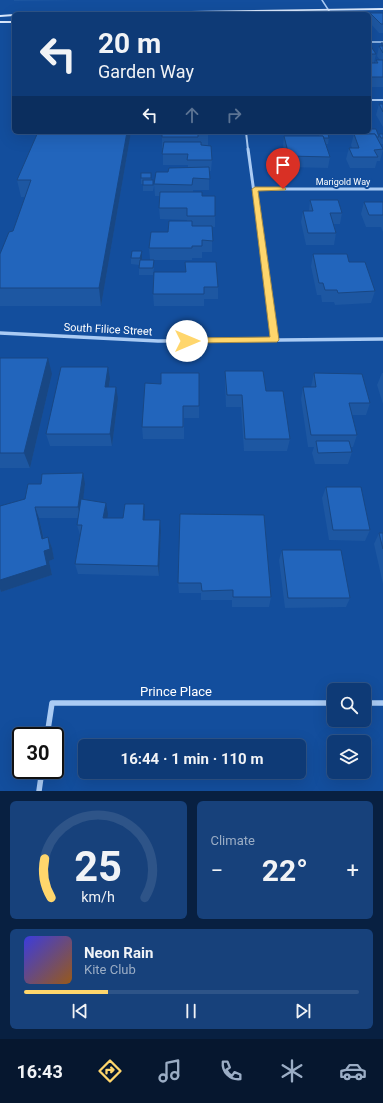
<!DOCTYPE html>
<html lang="en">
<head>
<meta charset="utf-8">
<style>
  :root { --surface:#0e3a76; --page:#17417b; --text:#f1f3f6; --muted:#9badc5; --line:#2e5488; --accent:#ffd66c }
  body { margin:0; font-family:Roboto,sans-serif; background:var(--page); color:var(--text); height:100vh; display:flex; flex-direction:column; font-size:15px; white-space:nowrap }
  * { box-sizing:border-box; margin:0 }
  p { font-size:13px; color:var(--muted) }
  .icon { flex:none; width:22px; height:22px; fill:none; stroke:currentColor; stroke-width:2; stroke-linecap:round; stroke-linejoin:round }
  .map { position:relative; height:791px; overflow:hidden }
  .side { display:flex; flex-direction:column; gap:10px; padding:10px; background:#082041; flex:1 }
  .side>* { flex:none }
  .top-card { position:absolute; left:12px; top:12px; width:359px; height:122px; border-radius:6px; box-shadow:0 4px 16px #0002,0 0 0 1px var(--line); background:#0e3a76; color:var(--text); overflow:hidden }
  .fabs { position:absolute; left:327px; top:683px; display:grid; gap:8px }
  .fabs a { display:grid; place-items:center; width:44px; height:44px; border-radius:6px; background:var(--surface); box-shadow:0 4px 16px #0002,0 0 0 1px var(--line); font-size:20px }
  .speed { position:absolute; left:12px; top:727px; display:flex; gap:8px; font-size:20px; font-weight:700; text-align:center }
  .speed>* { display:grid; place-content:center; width:52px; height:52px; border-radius:50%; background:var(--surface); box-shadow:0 4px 16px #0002,0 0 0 1px var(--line); line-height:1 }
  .speed .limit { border:2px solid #111; border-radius:6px; background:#fff; color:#111 }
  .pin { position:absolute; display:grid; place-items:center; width:34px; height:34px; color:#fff; margin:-41px -17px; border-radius:50% 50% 50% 0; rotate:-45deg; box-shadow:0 0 4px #0007 }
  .pin .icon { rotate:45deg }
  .me { position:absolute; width:44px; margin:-22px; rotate:90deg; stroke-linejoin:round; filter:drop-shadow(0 0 3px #0008) }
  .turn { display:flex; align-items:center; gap:14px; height:84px; padding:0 20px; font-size:18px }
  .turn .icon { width:52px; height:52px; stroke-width:2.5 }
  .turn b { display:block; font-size:28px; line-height:34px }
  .lanes { display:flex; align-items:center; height:38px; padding:0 20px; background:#0003; justify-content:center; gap:20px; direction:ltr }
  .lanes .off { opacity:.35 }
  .big { font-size:30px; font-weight:700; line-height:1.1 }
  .side .widget { flex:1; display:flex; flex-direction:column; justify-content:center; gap:6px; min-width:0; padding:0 14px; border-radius:6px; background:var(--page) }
  .side .dial { align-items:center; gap:0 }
  .dial svg { height:104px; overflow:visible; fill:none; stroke:var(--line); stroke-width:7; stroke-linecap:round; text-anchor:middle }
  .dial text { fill:var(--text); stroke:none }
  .song { display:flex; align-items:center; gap:12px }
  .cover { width:48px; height:48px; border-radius:6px; background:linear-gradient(135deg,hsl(240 70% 55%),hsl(30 70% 35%)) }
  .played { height:4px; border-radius:2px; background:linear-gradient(90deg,var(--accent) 25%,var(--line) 25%) }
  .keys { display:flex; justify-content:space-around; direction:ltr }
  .heat { display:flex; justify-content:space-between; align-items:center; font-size:22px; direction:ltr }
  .side .tiles { flex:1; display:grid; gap:10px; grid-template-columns:1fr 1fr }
  .widget:last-child { grid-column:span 2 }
  .trip { position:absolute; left:78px; top:739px; width:228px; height:40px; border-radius:6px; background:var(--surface); box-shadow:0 4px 16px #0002,0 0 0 1px var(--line); font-weight:700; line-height:40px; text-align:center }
  .tab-bar { display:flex; height:64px; justify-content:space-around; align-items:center; background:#06172f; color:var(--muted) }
  .tab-bar .icon { width:28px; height:28px }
  .tab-bar .on { color:var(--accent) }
  .tab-bar b { font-size:18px; color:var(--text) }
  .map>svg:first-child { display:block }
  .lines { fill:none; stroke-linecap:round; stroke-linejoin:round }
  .street-far4 { stroke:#aacbf4; stroke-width:1.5 }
  .street-far3 { stroke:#aacbf4; stroke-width:2 }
  .street-far2 { stroke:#aacbf4; stroke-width:3 }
  .street-far1 { stroke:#aacbf4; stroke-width:3.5 }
  .street { stroke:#aacbf4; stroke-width:5.5 }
  .secondary { fill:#d9e8fd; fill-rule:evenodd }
  .wall { fill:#1d57a2 }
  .shaded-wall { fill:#184784 }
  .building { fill:#2265bc; stroke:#184784 }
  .route { fill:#ffd66c; stroke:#a68b46 }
  .labels { text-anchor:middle; stroke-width:4; stroke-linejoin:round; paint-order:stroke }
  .far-street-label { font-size:9px; fill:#fff; stroke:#134e9d }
  .street-label { font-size:11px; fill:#fff; stroke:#134e9d }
  .near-street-label { font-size:13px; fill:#fff; stroke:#134e9d }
</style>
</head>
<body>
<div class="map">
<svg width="383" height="791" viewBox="0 0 383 791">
  <rect width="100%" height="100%" fill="#134e9d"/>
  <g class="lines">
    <g class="street-far4">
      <path d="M322,0l9,14"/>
      <path d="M369,42h14"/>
    </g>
    <g class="street-far3">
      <path d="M369,100h14"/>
      <path d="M246,132l2,18"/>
    </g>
    <g class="street-far2">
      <path d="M248,149l15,109"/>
      <path d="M255,189h128"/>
    </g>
    <g class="street-far1">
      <path d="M263,257l11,83"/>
      <path d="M0,333l158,8 225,-2"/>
    </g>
    <g class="street">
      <path d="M364,703h19"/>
      <path d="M47,736l5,-33h282"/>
      <path d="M39,791l3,-21"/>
    </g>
    <g class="secondary">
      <path d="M383,8v2l-322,4 2,-1z"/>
      <path d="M14,14v2l-14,1v-2z"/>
      <rect x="0" y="21" width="14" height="2"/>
    </g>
  </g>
  <g class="wall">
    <path d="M14,0h65l-65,1z"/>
    <path d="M370,13h13v20h-4l-9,-10 -1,2v-6z"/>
    <path d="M381,43h2v44h-14v-42l7,9 -2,9h1l1,-3h4l-3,-4 2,-10h1z"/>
    <path d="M379,104h4v23l-7,-12z"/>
    <path d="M131,132l-30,174h-101v-52l13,-23 12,-34h-4l-4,-17z"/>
    <path d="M208,132v13h-7l11,15 -1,11h-2v19h-16v2l9,4 13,20v11h-3v25h-10v6h-10v2h-42l-1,-12 19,-16 19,-11v-1l-27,-1 -1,-11 1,-12h-5l-1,-12 14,-12 20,-4v-3h-25v-17h-1v-11z"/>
    <path d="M279,132h26v1z"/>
    <path d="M330,132h39l10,3v-1h4v10h-3l3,6 -3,11h-3l-2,7h-25l-4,-9 3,-11h3l-1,-3 3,-11h6v-1h-29z"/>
    <path d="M318,134l11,4 -1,6h-2l4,13 -2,11 -40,-1 -5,-21 1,-10h33z"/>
    <path d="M151,173v7l3,6 -1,5h-10v-7h-2v-6z"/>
    <path d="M310,200l32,13 -2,11h-6l2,9 -2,12h-28l-5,-23 2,-11h6z"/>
    <path d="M364,202h19v30l-2,-5h-15l-5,-13z"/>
    <path d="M313,254l36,8 26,29 -4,12 -36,2 -1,-3h-12l-1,-7h-4l-6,-29z"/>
    <path d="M131,258h11v2l12,7 -1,8h-14v-10l-8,-1z"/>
    <path d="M154,272l64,15v12h-14v7h-50l-1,-12z"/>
    <path d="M0,358l52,16 -22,94h-30z"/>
    <path d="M225,371l41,20 24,48 -3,12h-43l-3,-44h-15l-1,-24z"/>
    <path d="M199,373v45h-15v21h-41l-1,-12 19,-43z"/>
    <path d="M314,373l56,30 -4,12h-14l5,20 -4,12h-2l1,5 -4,12h-33l-3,-11 2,-6h-6l-7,-48 2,-12h8z"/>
    <path d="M382,373h1v31l-6,-19z"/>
    <path d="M110,379l-1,8 9,12 -6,47h-62l-4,-12z"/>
    <path d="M85,484l-2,15 25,15 -1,4h16l22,-3v5h15l1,11 -2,45 -81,-2 -3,-10 5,-29 -3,-10 1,-7h-39l5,20 4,-1 4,11 2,11 -5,2 3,14 -51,17 -1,-3v-83l25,-7z"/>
    <path d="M326,487l44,43 -5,11 -36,-1 -7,-42z"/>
    <path d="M264,515l7,82 -2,10h-37v-7h-31v-7h-22l-1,-10z"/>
    <path d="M379,533h4v51l-9,-40z"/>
    <path d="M282,550l68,48 -4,9 -61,1 -6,-48z"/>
  </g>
  <g class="shaded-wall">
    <path d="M127,132h4l-30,174 -2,-18z"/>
    <path d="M142,251v7l-1,7 -1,-7z"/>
    <path d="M48,358l4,16 -22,94 -6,-15z"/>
    <path d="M108,367l2,12 -3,20 -2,-12z"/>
    <path d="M116,387l2,12 -6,47 -2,-12z"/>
    <path d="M83,473l2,11 -4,34 -3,-11z"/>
    <path d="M106,503l2,11 -2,15 -3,-11z"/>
    <path d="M144,504l1,11 -1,16 -1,-11z"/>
    <path d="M35,507l4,11 7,31 -4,-10z"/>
    <path d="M160,520l1,11 -2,45 -1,-10z"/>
    <path d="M48,537l4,11 2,11 -5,2 3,14 -51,17 -1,-3v-9l44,-29z"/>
  </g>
  <g class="building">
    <path d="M331,13l1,1h-26z"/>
    <path d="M370,13h13v11h-2z"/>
    <path d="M381,43h2v10l-4,-7h4z"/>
    <path d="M369,45h1l6,9h-7z"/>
    <path d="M376,60h7v17h-14v-14h9z"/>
    <path d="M379,104h4v8z"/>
    <path d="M369,129h7l3,8h-2l-2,-3h-6v-1h-6v-1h6z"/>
    <path d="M38,132h89l-28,156h-99v-34l9,-22 4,-1 18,-51h-14z"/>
    <path d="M162,132h46v2h-10v3h-36z"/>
    <path d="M318,134h10l1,4h-5l-1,-2h-5z"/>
    <path d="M354,134h21l8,15 -9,1 4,7h-25l-4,-9h10z"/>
    <path d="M379,134h4v4h-2z"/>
    <path d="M284,136h39l7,21 -41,-1z"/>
    <path d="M164,142h37v3l10,1 1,14h-25l1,-6h-26z"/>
    <path d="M209,167l1,12 -17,-1 -1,7 -38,-1 2,-12h12l1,-4z"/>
    <rect x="141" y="173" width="10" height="5"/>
    <rect x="143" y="180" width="10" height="5"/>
    <path d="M160,192h42v4h13v20h-28v-8h-28z"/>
    <path d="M310,200h28l4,13h-12l6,20h-28l-5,-22h10z"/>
    <path d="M364,202h19v13h-14z"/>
    <path d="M169,221h23v5h20l1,15 -11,-1v6h-10v2h-43l2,-16h17z"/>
    <path d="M132,251h10l-2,7h-9z"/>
    <path d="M313,254h34l2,8h16l10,29 -37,2 -1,-3h-12l-2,-7h-4z"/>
    <path d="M140,260h14l-1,8h-14z"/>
    <path d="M185,262h31l2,25h-14v7h-51l1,-22h32z"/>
    <path d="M0,358h48l-24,95h-24z"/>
    <path d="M61,367h47l-3,20h11l-6,47h-64z"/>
    <path d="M225,371h38l3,20h17l7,48h-45l-3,-44h-15z"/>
    <path d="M161,373h38v33h-16v21h-41l3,-44 16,1z"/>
    <path d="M314,373l48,1 8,29h-21l8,32h-46l-8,-48h13z"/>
    <path d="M316,441h33l3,11 -34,1z"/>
    <path d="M83,473l-5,34h-43l7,32 6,-2 2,12 -6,2 3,14 -47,15v-74l25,-7 3,-15h13l1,-10z"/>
    <path d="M326,487h35l9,43h-37z"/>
    <path d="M81,499l25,4 -3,15h20l2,-14h19l-1,16h17l-2,46 -83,-2 7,-39h-5z"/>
    <path d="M180,514l84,1 7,82h-38v-7l-31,1 -1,-8h-23z"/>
    <path d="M379,533h4v16z"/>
    <path d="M282,550h59l9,48h-62z"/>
  </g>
  <path class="route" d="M283,187l3,2 -1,1 -27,1 21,149 -2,2 -93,1v-4l3,-1 83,-1 -18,-148 3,-2z"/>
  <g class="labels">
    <g class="far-street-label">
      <text x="343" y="185">Marigold Way</text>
    </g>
    <g class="street-label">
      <text transform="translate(108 329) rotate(3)" y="4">South Filice Street</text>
    </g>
    <g class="near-street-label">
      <text x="176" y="696">Prince Place</text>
    </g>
  </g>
</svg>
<div class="fabs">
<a><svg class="icon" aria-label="search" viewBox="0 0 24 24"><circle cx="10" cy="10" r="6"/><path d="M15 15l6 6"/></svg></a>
<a><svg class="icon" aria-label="layers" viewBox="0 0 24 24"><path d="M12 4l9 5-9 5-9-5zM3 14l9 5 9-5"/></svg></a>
</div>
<div class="speed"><div class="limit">30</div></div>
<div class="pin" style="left:283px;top:189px;background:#d93025"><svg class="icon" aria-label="arrive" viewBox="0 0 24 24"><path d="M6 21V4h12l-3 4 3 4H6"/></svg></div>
<svg class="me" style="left:187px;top:341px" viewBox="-20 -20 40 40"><circle r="19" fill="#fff"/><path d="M0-13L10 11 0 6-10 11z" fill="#ffd66c"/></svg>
<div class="trip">16:44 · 1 min · 110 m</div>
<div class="top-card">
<div class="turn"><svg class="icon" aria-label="left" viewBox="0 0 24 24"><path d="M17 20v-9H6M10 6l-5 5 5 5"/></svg><div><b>20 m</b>Garden Way</div></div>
<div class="lanes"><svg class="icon" aria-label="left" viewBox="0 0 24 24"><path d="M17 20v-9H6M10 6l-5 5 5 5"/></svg><svg class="icon off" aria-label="ahead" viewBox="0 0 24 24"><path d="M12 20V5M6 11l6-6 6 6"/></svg><svg class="icon off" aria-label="right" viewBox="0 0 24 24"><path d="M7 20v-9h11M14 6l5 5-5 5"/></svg></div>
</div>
</div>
<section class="side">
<div class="tiles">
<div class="widget dial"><svg viewBox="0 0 100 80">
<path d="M14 69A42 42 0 1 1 86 69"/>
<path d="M14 69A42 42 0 0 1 9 39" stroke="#ffd66c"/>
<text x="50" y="56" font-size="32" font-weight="700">25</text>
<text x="50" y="72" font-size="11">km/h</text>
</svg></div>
<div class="widget"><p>Climate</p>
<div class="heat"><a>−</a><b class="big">22°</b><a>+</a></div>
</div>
<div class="widget">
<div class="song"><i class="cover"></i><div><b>Neon Rain</b><p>Kite Club</p></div></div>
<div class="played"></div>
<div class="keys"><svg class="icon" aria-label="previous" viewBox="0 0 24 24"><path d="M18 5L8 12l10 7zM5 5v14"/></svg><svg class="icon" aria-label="pause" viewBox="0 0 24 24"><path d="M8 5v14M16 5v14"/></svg><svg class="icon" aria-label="next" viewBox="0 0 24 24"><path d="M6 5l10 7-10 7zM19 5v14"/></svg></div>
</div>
</div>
</section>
<nav class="tab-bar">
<b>16:43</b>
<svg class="icon on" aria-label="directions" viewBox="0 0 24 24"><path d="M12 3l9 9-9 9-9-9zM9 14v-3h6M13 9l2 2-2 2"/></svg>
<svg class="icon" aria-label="music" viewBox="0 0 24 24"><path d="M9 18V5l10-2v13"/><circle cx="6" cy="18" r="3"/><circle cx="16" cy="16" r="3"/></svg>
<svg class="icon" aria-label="phone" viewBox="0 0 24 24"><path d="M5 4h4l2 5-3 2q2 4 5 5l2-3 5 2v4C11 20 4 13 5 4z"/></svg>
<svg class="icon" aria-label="climate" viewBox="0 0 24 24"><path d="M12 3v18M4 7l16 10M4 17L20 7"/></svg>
<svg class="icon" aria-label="car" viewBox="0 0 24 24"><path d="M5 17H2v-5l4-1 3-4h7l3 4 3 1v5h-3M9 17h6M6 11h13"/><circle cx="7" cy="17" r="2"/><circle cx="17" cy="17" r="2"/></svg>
</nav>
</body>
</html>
